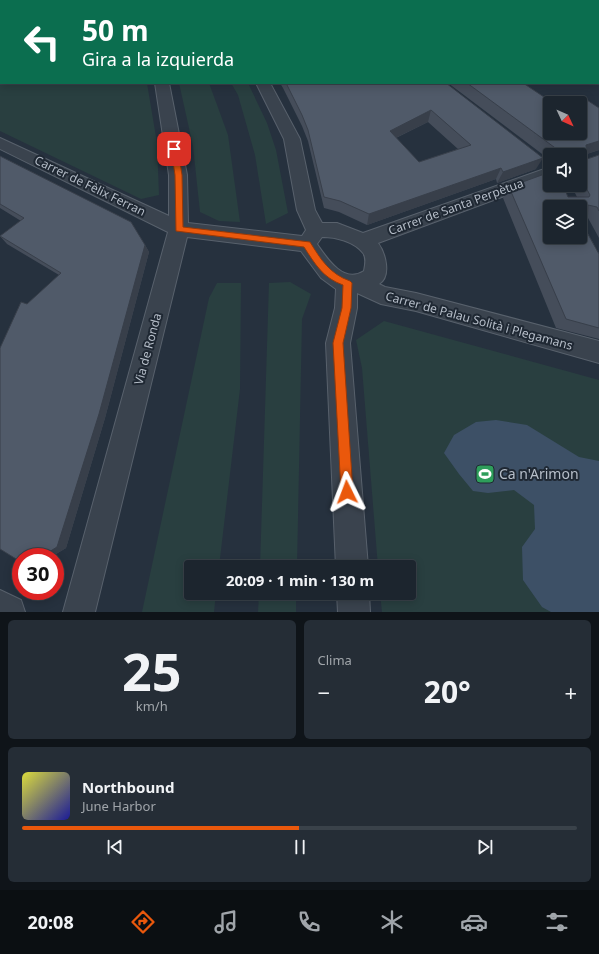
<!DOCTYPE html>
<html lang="es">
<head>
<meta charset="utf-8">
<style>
  :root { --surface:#1c252e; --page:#252d36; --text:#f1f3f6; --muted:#a0a5aa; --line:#3a424a; --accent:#ea580c }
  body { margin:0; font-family:"Noto Sans",sans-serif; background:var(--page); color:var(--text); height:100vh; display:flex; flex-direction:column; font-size:15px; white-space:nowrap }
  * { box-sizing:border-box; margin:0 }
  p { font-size:13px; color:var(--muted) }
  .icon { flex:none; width:22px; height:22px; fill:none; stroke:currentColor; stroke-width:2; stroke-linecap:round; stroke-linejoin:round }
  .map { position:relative; height:612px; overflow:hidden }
  .sheet { display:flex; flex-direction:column; gap:8px; padding:8px; background:#0f1419; flex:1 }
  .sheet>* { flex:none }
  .top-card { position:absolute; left:0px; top:0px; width:599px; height:84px; box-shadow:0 2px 10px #0003,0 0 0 1px var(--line); background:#0b6e4f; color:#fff; overflow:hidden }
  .needle { width:26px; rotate:134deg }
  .tools { position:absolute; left:543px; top:96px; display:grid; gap:8px }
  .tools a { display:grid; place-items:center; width:44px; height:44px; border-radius:4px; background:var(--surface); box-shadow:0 2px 10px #0003,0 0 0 1px var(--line); font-size:20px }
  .speed { position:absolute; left:12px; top:548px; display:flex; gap:8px; font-size:20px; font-weight:700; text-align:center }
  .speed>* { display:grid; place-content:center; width:52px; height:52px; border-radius:50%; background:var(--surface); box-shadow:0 2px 10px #0003,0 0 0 1px var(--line); line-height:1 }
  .speed .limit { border:6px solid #d22; background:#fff; color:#111 }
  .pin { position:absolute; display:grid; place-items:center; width:34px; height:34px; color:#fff; margin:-17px; border-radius:8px; box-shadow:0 2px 6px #0006 }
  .me { position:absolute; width:44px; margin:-22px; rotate:357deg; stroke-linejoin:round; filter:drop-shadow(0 0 3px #0008) }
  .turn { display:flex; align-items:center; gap:14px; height:84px; padding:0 16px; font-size:18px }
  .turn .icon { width:52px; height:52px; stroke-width:2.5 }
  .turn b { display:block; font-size:28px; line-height:34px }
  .big { font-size:30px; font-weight:700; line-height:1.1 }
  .sheet .tile { flex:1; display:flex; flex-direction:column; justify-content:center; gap:6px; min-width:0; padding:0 14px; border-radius:6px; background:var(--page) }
  .sheet .dial { align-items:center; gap:0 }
  .dial b { font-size:52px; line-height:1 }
  .song { display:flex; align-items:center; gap:12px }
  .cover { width:48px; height:48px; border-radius:6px; background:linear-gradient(135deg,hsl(60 70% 55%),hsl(240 70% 35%)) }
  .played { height:4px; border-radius:2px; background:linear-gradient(90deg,var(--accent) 50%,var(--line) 50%) }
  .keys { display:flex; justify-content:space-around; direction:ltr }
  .heat { display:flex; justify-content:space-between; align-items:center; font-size:22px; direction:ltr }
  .sheet .tiles { flex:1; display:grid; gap:8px; grid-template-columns:1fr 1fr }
  .tile:last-child { grid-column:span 2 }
  .trip { position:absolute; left:184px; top:560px; width:232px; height:40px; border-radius:4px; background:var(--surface); box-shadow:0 2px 10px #0003,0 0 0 1px var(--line); font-weight:700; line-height:40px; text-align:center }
  .tab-bar { display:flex; height:64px; justify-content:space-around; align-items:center; background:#0b0f12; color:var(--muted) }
  .tab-bar .icon { width:28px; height:28px }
  .tab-bar .active { color:var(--accent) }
  .tab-bar b { font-size:18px; color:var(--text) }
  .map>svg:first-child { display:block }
  .green { fill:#293f40 }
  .water { fill:#3d5066 }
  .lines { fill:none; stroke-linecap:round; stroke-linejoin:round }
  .minor-casing { stroke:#58616c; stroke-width:2 }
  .minor { fill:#3a434e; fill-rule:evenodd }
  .wall { fill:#454d5a; fill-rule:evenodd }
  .shaded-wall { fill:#383f4a }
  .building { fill:#505a69; stroke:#383f4a; fill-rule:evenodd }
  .route { fill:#ea580c; stroke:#983908 }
  .labels { text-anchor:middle; stroke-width:4; stroke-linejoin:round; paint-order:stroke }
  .street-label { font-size:12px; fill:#b6bec9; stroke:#1f2833 }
  .near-poi-label { font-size:14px; fill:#b6bec9; stroke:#1f2833; text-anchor:start }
</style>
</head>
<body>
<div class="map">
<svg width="599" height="612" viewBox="0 0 599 612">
  <rect width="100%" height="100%" fill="#26313e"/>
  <g class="green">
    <path d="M0,24l1,59h146l10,60 2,52 -18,4 -141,-68z"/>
    <path d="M179,83h30l19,52 12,87 -21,-1 -19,-9 -7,-66z"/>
    <path d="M231,83h17l19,40 9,27 12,63 -22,11 -11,-69 -17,-60z"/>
    <path d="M290,282l21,12 -9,25 -5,248h-37l9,-284z"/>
    <path d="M217,283h24l-1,106 -21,178h-28v26h25l-2,19h-72l67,-314z"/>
    <path d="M384,321l215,59v232h-217l-2,-19h29v-26h-31l-16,-199 -6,-28z"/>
    <path d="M259,593h37v19h-38z"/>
  </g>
  <path class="water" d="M496,420l31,5 52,32 20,4v151h-48l-9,-5 -19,-27 -1,-33 13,-18 -1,-24 -20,-15 -26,3 -15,-2 -14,-17 -15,-21 10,-18 22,-13z"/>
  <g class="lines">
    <defs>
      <g id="minor">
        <path d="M9,0h14l-15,1z"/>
        <path d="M122,0h12l1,1h-12z"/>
        <path d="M317,0h13l-14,1z"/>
        <path d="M155,83h14l18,92 1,48 114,13 4,-6 -9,-20 -13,-71 -28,-56h14l30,56 15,71 7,13h15l26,10 187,-66v12l-172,64c7,9 14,33 1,41l6,3 31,6 183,48v22l-183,-52 -35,-7 -24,-11v15l-7,35 18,224h-32l-10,-224 9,-35 1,-19 -15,-11 -20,-27 -114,-14 -92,375h-32l105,-380 -168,-83v-11l169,78v-41zM322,237c13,0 32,4 41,16 4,5 2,12 1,18 -20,13 -36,-11 -47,-27z"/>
        <path d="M0,590l21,10 4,12h-25z"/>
        <path d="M337,593h32l1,19h-32z"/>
      </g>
    </defs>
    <use href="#minor" class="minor-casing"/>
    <use href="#minor" class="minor"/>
  </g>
  <g class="wall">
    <path d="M410,0h189v61l-1,-1v-59h-185z"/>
    <path d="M280,83h166l90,86 -39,14 -1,-4 -129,46 -28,-13 -15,-4 -16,-67 -6,-15 -19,-38zM428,122l30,27 -39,13 -23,-24z"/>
    <path d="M448,83h75l27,50 49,-25v42l-12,4v5l12,-4v83l-11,-20h-1v7l-2,3 14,26v85l-43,-11 -53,-130 6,-11 59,10h9l-6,-12h9v-30h-30v5z"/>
    <path d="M0,156l145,89 4,7 -44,166 -39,130 -15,9h-30l6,-253 32,-29 -52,-31 -7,-8 21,-15 -21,-13z"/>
  </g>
  <g class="shaded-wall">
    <path d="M431,110l-3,12 -41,20 3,-11z"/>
    <path d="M599,141v9l-19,6 6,-11z"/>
    <path d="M543,158l-7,11 -39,14 6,-11z"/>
    <path d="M501,168l-5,11 -129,46 2,-11z"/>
    <path d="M145,245l4,7 -44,166 -39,130 -15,9h-10z"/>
  </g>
  <g class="building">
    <path d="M88,0h29l1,1h-31z"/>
    <path d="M325,0h77l1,1h-80z"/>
    <path d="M429,0h170v52h-1v-51h-166z"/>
    <path d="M286,83h160l97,75 -40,14 -2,-4 -132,46 -29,-13 -16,-4 -16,-67 -6,-15zM431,110l40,35 -52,17 -29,-31z"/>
    <path d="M467,83h56l30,20h-3v30h30v-30h-8l12,-5 15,10v33l-13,4 1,14 12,-4v56l-2,-4 -9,-2 -1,20h-2l-1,2 15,27v74l-33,-9 -57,-132 41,-15v13h13l5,12h21l1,-2 -10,-18v-22h-22v-5zM550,207h30v30h-30z"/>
    <path d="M0,156l131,66 14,23 -46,169 -42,133 -16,10h-20v5l-21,-13v-201l21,-46 6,2 34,-31 -61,-37 24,-18 -24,-14z"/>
  </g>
  <path class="route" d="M174,147l4,2 4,26 1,52 127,15c11,18 20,32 40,39l2,2 -1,25 -8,35 10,149 -2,4 -4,2 -4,-2 -2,-4 -8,-149 9,-35 1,-23c-20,-7 -28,-21 -39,-38l-128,-16 -1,-56 -4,-26z"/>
  <defs>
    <symbol id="stadium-square" viewBox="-11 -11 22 22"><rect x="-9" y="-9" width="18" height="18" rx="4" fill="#2e9e5b" stroke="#1f2833"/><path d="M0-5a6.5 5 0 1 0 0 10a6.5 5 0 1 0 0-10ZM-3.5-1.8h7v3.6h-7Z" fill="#fff"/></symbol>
  </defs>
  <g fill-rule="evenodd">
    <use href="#stadium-square" x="474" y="463" width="22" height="22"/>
  </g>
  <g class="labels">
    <g class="street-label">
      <text transform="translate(90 186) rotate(26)" y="4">Carrer de Fèlix Ferran</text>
      <text transform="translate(456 207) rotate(-20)" y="4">Carrer de Santa Perpètua</text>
      <text transform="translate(479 321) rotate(15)" y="4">Carrer de Palau Solità i Plegamans</text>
      <text transform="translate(148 349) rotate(-75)" y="4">Via de Ronda</text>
    </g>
    <g class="near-poi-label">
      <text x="499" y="479">Ca n'Arimon</text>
    </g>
  </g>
</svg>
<div class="tools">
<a><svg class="needle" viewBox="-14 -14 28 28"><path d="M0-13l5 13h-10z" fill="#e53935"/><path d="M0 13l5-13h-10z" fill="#a0a5aa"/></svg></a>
<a><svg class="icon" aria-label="sound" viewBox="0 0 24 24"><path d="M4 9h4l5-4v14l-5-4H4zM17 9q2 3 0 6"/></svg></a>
<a><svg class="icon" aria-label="layers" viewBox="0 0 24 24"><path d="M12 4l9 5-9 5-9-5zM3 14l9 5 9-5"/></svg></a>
</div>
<div class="speed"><div class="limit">30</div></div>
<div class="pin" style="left:174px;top:149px;background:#d93025"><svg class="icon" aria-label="arrive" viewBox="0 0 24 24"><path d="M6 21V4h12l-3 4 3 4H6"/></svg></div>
<svg class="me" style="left:347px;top:492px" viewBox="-20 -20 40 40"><path d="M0-17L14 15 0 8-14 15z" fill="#ea580c" stroke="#fff" stroke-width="4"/></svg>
<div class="trip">20:09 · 1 min · 130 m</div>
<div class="top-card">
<div class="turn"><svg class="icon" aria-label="left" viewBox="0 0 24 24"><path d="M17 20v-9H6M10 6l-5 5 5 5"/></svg><div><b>50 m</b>Gira a la izquierda</div></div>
</div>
</div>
<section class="sheet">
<div class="tiles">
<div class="tile dial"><b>25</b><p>km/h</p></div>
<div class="tile"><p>Clima</p>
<div class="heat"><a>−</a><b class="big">20°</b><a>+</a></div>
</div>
<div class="tile">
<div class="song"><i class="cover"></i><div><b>Northbound</b><p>June Harbor</p></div></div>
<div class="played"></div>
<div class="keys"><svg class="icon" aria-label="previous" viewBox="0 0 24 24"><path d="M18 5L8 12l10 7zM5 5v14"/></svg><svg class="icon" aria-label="pause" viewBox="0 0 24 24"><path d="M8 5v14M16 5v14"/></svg><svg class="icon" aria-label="next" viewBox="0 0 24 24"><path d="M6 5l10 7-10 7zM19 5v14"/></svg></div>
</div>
</div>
</section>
<nav class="tab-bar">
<b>20:08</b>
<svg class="icon active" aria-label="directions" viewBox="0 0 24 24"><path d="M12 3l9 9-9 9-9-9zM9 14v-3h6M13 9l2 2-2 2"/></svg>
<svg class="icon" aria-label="music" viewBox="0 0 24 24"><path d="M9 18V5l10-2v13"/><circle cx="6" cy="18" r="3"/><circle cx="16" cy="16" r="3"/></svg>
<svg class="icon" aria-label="phone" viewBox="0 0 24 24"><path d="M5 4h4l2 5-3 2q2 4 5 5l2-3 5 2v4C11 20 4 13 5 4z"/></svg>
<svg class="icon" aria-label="climate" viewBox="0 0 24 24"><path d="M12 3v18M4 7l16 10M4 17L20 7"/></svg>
<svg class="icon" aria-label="car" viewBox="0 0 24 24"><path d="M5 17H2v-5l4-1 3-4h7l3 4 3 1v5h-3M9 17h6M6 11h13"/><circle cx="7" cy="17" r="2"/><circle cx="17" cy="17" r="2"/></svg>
<svg class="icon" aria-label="filters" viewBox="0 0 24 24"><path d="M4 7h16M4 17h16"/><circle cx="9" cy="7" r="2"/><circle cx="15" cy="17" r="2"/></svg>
</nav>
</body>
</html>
